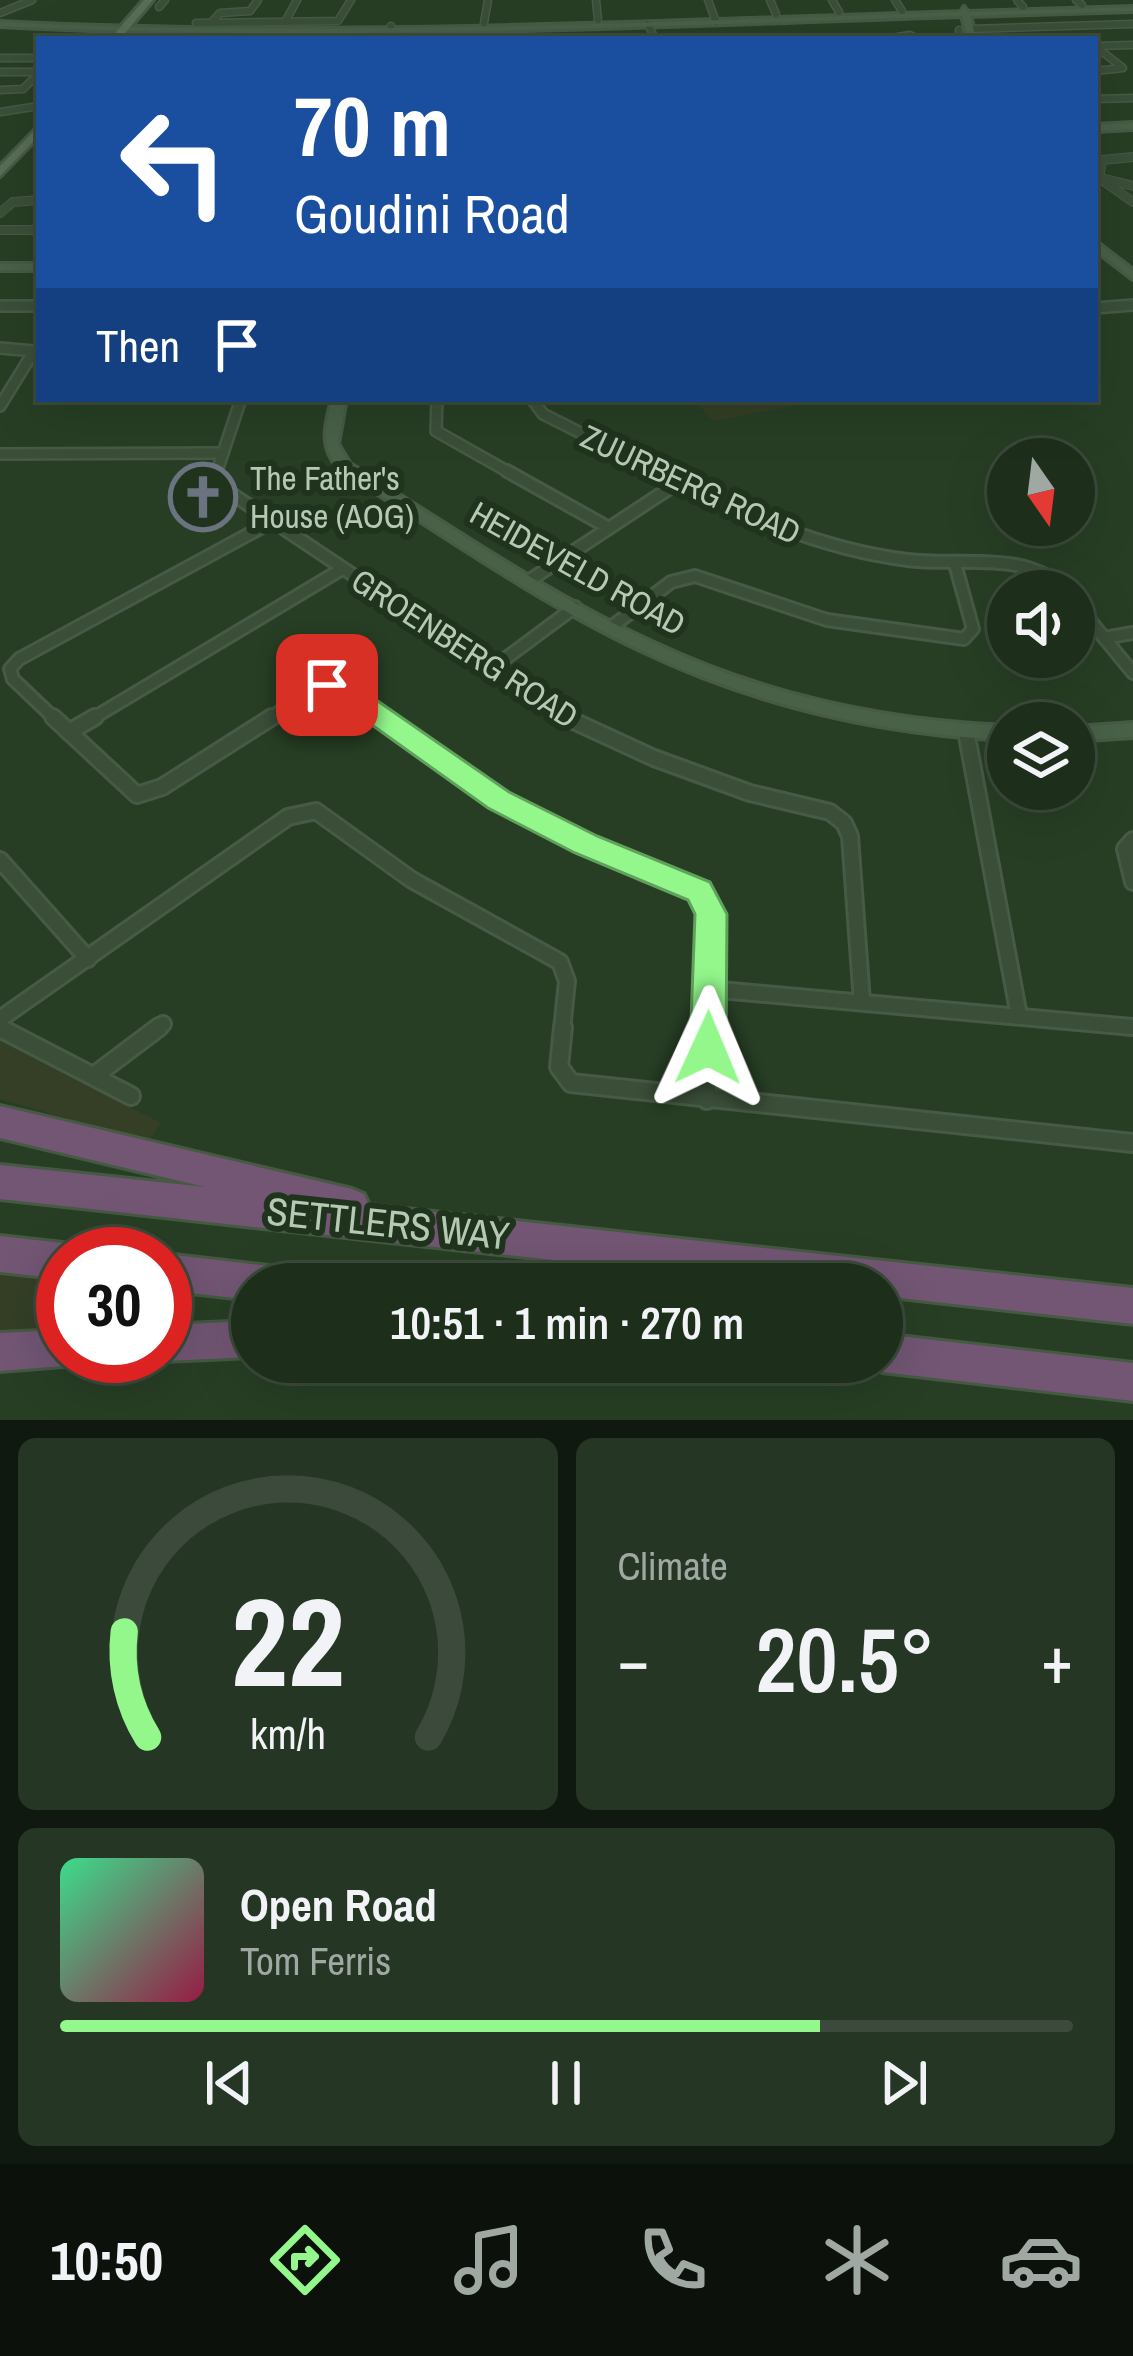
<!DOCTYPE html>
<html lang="en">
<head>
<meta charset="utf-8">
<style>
  :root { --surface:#1d2e1b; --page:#253624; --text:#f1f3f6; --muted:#a0a8a3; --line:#3b4a3a; --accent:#93f78c }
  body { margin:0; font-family:"Archivo Narrow",sans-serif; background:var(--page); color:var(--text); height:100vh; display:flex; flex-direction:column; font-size:45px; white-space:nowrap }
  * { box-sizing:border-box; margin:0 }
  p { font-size:39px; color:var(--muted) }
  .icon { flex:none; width:66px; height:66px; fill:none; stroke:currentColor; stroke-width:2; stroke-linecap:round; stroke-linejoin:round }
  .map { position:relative; height:1420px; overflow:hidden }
  .drawer { display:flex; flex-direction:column; gap:18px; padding:18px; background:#10190f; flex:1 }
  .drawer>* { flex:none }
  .banner { position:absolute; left:36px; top:36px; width:1062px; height:366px; border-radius:0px; box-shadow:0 12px 48px #0002,0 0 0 3px var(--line); background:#1a4fa0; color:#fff; overflow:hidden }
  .needle { width:78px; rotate:166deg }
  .tools { position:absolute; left:987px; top:438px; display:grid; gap:24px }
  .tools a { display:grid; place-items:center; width:108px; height:108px; border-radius:50%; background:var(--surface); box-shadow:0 12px 48px #0002,0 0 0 3px var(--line); font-size:60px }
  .speed { position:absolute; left:36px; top:1227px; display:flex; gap:24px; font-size:60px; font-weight:700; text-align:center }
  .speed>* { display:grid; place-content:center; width:156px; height:156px; border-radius:50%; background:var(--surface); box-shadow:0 12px 48px #0002,0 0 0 3px var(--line); line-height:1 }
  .speed .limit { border:18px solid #d22; background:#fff; color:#111 }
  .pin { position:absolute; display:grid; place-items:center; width:102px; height:102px; color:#fff; margin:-51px; border-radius:24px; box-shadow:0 6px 18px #0006 }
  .me { position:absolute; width:132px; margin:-66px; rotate:1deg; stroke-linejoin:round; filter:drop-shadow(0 0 9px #0008) }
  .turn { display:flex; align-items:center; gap:42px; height:252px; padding:0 60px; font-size:54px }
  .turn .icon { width:156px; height:156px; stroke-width:2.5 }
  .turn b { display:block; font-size:84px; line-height:102px }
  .then { display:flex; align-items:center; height:114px; padding:0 60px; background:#0003; gap:24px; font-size:45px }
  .big { font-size:90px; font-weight:600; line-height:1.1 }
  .drawer .tile { flex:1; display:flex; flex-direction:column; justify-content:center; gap:18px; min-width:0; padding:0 42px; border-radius:18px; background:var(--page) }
  .drawer .dial { align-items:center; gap:0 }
  .dial svg { height:312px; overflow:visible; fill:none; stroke:var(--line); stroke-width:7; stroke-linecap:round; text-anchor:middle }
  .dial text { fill:var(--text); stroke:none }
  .song { display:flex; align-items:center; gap:36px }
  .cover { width:144px; height:144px; border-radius:18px; background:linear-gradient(135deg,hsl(150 70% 55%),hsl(340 70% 35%)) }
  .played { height:12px; border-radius:6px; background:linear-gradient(90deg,var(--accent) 75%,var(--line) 75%) }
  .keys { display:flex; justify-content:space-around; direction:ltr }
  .heat { display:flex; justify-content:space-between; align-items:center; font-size:66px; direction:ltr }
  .drawer .tiles { flex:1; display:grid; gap:18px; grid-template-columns:1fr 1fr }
  .tile:last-child { grid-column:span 2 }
  .trip { position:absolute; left:231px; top:1263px; width:672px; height:120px; border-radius:60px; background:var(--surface); box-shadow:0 12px 48px #0002,0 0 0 3px var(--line); font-weight:600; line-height:120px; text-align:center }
  .dock { display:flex; height:192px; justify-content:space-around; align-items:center; background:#0c120b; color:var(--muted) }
  .dock .icon { width:84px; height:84px }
  .dock .current { color:var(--accent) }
  .dock b { font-size:54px; color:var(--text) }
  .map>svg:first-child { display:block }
  .green { fill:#343f26 }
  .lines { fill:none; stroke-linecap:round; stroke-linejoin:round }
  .street-far5-casing { stroke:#465a45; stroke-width:9 }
  .street-far4-casing { stroke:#465a45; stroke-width:10 }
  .street-far3-casing { stroke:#465a45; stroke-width:14 }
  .street-far2-casing { stroke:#465a45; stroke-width:16 }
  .street-far1-casing { stroke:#465a45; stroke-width:20 }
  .street-casing { stroke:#465a45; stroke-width:22 }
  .secondary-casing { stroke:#465a45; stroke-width:6 }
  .primary-casing { stroke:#465a45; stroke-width:6 }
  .highway-casing { stroke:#455943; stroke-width:6 }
  .street-far5 { stroke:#3a4e38; stroke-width:6 }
  .street-far4 { stroke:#3a4e38; stroke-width:8 }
  .street-far3 { stroke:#3a4e38; stroke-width:9 }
  .street-far2 { stroke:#3a4e38; stroke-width:10 }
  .street-far1 { stroke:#3a4e38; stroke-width:14 }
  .street { stroke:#3a4e38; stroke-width:16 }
  .secondary { fill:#486147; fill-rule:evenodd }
  .primary { fill:#596e56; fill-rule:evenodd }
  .highway { fill:#725674; fill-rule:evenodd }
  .route { fill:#93f78c; stroke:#60a15b; stroke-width:3 }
  .labels { text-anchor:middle; stroke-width:12; stroke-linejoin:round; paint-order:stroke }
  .poi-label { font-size:33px; fill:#b6c9b5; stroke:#1f331d; text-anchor:start }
  .street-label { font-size:33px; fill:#b6c9b5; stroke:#1f331d }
  .near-street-label { font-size:39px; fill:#b6c9b5; stroke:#1f331d }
</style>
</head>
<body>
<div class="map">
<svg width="1133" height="1420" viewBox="0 0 1133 1420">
  <rect width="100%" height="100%" fill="#273e24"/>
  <g class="green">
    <path d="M693,399h136l-116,22z"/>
    <path d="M0,1038l128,62 -2,5 35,18 -13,19 -148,-43z"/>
    <path d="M0,1275l63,7v50l-63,3z"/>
  </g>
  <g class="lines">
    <defs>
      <g id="street-far5">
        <path d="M596,0l2,20"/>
        <path d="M708,0l8,22"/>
        <path d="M770,0l6,14"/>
        <path d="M832,0l7,12"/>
        <path d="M895,0l7,11"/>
        <path d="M1017,0l6,7"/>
        <path d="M1076,0l6,5"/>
        <path d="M159,7l6,-7"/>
        <path d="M0,13l32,-13"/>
        <path d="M285,22l12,-22"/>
        <path d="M196,23l142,-2 13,-21"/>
        <path d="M211,23l9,-10 30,-2 8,-11"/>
        <path d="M484,23l4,-23"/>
        <path d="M648,24l7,15"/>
        <path d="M969,29l164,-5"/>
        <path d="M959,30l1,9"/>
        <path d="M390,39l1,-13"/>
        <path d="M885,39l25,-4 8,4"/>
        <path d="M1095,46l28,22 -28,3"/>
        <path d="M1096,46l37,-1"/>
        <path d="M0,58h39"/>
        <path d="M0,72h39"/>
        <path d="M0,90l23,-1 16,-16"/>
        <path d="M1095,99l38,-1"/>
        <path d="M0,112l39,-6"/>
      </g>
      <g id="street-far4">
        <path d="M1133,157l-31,3 -3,18 34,24"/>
        <path d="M1105,179l28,7"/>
        <path d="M0,213l13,-11 26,-2"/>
        <path d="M0,230h39"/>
      </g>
      <g id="street-far3">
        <path d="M0,306h39"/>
        <path d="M1095,308l38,-3"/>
        <path d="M0,348l34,3 -34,55"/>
        <path d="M437,399l-1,32 76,43"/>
        <path d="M532,399l11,15 119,60"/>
        <path d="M0,454l223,-1"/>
        <path d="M216,474l25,-75"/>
      </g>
      <g id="street-far2">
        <path d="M217,471l3,15 350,234"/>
        <path d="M507,471l102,57"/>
        <path d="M656,471c81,40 161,78 252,89 53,7 119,-11 158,31"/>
        <path d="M530,580l149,-98"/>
        <path d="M1074,601l59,72"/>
        <path d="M610,628l61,-46 24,-6 132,44 137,19 9,-10 -18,-65"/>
        <path d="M1104,638l29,-5"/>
        <path d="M490,670l85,-63"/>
        <path d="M13,679l43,41"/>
        <path d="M13,679l-3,-10 9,-10 254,-138"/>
        <path d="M90,720l252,-151"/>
        <path d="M267,720c63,-41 56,-44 118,0"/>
      </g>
      <g id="street-far1">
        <path d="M53,717l84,78 25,-8 110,-70"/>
        <path d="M380,717l118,83 88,45 113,46 12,22 -2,76"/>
        <path d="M565,717l89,41 96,35 80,19 14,11 6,13 12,166"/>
        <path d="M966,731l53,285"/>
        <path d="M69,732l26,-15"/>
        <path d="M1133,840l-8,9 8,33"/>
        <path d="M0,860l88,99"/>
        <path d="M0,1019l288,-202 28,-6 96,69 148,82 7,19 -5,49"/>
        <path d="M155,1030l8,-6"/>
        <path d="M708,1030l1,-41 424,38"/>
      </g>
      <g id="street">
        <path d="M563,1027l-4,40 12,16 562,60"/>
        <path d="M0,1028l131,68"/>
        <path d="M94,1076l65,-49"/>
        <path d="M707,1100l1,-73"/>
      </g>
      <g id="secondary">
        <path d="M964,7l4,5 165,-5v4l-163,5 6,23h-8l-6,-23c-320,10 -641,27 -962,10v-4c320,16 641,0 961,-10z"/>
        <path d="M1133,123v6l-38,2v-6z"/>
        <path d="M1095,241l38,29v9l-38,-29z"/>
        <rect x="0" y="264" width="39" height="6"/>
        <path d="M332,399h14l-8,45 12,20c99,61 196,129 302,178 112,53 232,79 356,84v14c-128,-6 -254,-35 -370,-91 -105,-50 -200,-118 -298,-179 -21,-23 -15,-43 -8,-71z"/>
        <path d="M1133,723v14l-59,4v-14z"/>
      </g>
      <g id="primary">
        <path d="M144,0h9l-33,39h-10z"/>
        <path d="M39,126v10l-39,40v-10z"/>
      </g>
      <g id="highway">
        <path d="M0,1106l352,83 12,5 5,11 764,83v36l-251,-28v-12h-111l-771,-85v-34l205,22 -205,-49z"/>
        <path d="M0,1236l63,7 12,6 3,5h-15v25l-63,-7z"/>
        <path d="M165,1254l104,12 13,5 5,13h-35v16l-87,-10z"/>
        <path d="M252,1321v36l-87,4 -13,-5h13v-31z"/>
        <path d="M63,1330v26h15l-2,5 -13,5 -63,5v-38z"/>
        <path d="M882,1334l251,29v38l-251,-29 -15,-10h15z"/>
      </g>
    </defs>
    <use href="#street-far5" class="street-far5-casing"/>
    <use href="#street-far4" class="street-far4-casing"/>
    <use href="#street-far3" class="street-far3-casing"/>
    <use href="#street-far2" class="street-far2-casing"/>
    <use href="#street-far1" class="street-far1-casing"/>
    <use href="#street" class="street-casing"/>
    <use href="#secondary" class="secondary-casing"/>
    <use href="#primary" class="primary-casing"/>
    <use href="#highway" class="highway-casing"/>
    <use href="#street-far5" class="street-far5"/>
    <use href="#street-far4" class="street-far4"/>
    <use href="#street-far3" class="street-far3"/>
    <use href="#street-far2" class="street-far2"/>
    <use href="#street-far1" class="street-far1"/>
    <use href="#street" class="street"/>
    <use href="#secondary" class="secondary"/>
    <use href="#primary" class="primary"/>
    <use href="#highway" class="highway"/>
  </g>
  <path class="route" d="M327,676l19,3 163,113 88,44 113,46 17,32 -1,134 -6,11 -12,5 -12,-5 -6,-11 5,-134 -7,-14 -113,-47 -87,-45 -158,-113 -13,-3 -4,-7z"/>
  <defs>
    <symbol id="church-ring" viewBox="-11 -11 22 22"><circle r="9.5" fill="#1f331d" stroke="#6b7280" stroke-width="1.5"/><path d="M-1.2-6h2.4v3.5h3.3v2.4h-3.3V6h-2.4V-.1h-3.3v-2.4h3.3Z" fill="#6b7280"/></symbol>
  </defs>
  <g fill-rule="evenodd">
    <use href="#church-ring" x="165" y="459" width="76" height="76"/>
  </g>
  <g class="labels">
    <g class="poi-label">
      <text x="250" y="490">The Father's<tspan x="250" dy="38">House (AOG)</tspan></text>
    </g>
    <g class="street-label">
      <text transform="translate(691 484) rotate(25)" y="12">ZUURBERG ROAD</text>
      <text transform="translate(578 568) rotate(29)" y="12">HEIDEVELD ROAD</text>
      <text transform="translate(465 648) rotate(33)" y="12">GROENBERG ROAD</text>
    </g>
    <g class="near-street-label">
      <text transform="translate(388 1223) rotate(6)" y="14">SETTLERS WAY</text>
    </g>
  </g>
</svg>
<div class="tools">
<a><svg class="needle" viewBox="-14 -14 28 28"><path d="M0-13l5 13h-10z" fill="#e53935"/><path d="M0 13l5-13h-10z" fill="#a0a8a3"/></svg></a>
<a><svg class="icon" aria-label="sound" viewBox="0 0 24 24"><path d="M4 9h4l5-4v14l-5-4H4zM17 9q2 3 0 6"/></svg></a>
<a><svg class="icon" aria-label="layers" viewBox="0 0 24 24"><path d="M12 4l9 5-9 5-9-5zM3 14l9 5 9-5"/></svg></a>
</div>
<div class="speed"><div class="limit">30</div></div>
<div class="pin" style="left:327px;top:685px;background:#d93025"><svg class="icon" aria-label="arrive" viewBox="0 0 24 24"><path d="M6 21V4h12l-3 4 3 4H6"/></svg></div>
<svg class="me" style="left:708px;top:1048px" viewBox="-20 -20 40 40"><path d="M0-17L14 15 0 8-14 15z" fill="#93f78c" stroke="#fff" stroke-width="4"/></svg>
<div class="trip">10:51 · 1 min · 270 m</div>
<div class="banner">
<div class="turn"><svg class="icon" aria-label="left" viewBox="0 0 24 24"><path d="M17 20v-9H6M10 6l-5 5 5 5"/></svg><div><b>70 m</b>Goudini Road</div></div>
<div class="then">Then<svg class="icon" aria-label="arrive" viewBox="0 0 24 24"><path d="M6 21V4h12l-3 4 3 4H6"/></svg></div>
</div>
</div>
<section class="drawer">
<div class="tiles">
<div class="tile dial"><svg viewBox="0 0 100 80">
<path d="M14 69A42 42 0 1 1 86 69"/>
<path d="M14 69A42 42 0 0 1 8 42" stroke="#93f78c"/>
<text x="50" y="56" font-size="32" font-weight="700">22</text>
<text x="50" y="72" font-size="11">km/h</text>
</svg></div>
<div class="tile"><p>Climate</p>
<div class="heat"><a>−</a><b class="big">20.5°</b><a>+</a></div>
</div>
<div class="tile">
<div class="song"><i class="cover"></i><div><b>Open Road</b><p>Tom Ferris</p></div></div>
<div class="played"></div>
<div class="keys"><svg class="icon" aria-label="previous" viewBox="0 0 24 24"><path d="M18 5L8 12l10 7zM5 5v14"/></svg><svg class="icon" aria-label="pause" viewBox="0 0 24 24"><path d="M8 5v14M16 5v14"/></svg><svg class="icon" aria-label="next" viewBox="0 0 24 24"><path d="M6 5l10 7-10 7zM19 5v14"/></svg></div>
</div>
</div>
</section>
<nav class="dock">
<b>10:50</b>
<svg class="icon current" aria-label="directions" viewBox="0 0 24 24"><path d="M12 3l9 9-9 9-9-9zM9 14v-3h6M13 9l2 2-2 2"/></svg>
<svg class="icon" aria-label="music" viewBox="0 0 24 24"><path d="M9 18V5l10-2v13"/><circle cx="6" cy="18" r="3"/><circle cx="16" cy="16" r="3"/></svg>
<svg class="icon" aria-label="phone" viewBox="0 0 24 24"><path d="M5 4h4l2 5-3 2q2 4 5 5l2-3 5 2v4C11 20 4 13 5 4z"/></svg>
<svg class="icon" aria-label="climate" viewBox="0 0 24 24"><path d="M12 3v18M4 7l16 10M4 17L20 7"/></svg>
<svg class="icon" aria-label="car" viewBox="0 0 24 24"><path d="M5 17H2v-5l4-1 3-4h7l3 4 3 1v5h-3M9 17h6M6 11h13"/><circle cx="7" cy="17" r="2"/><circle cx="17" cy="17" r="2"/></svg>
</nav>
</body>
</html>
